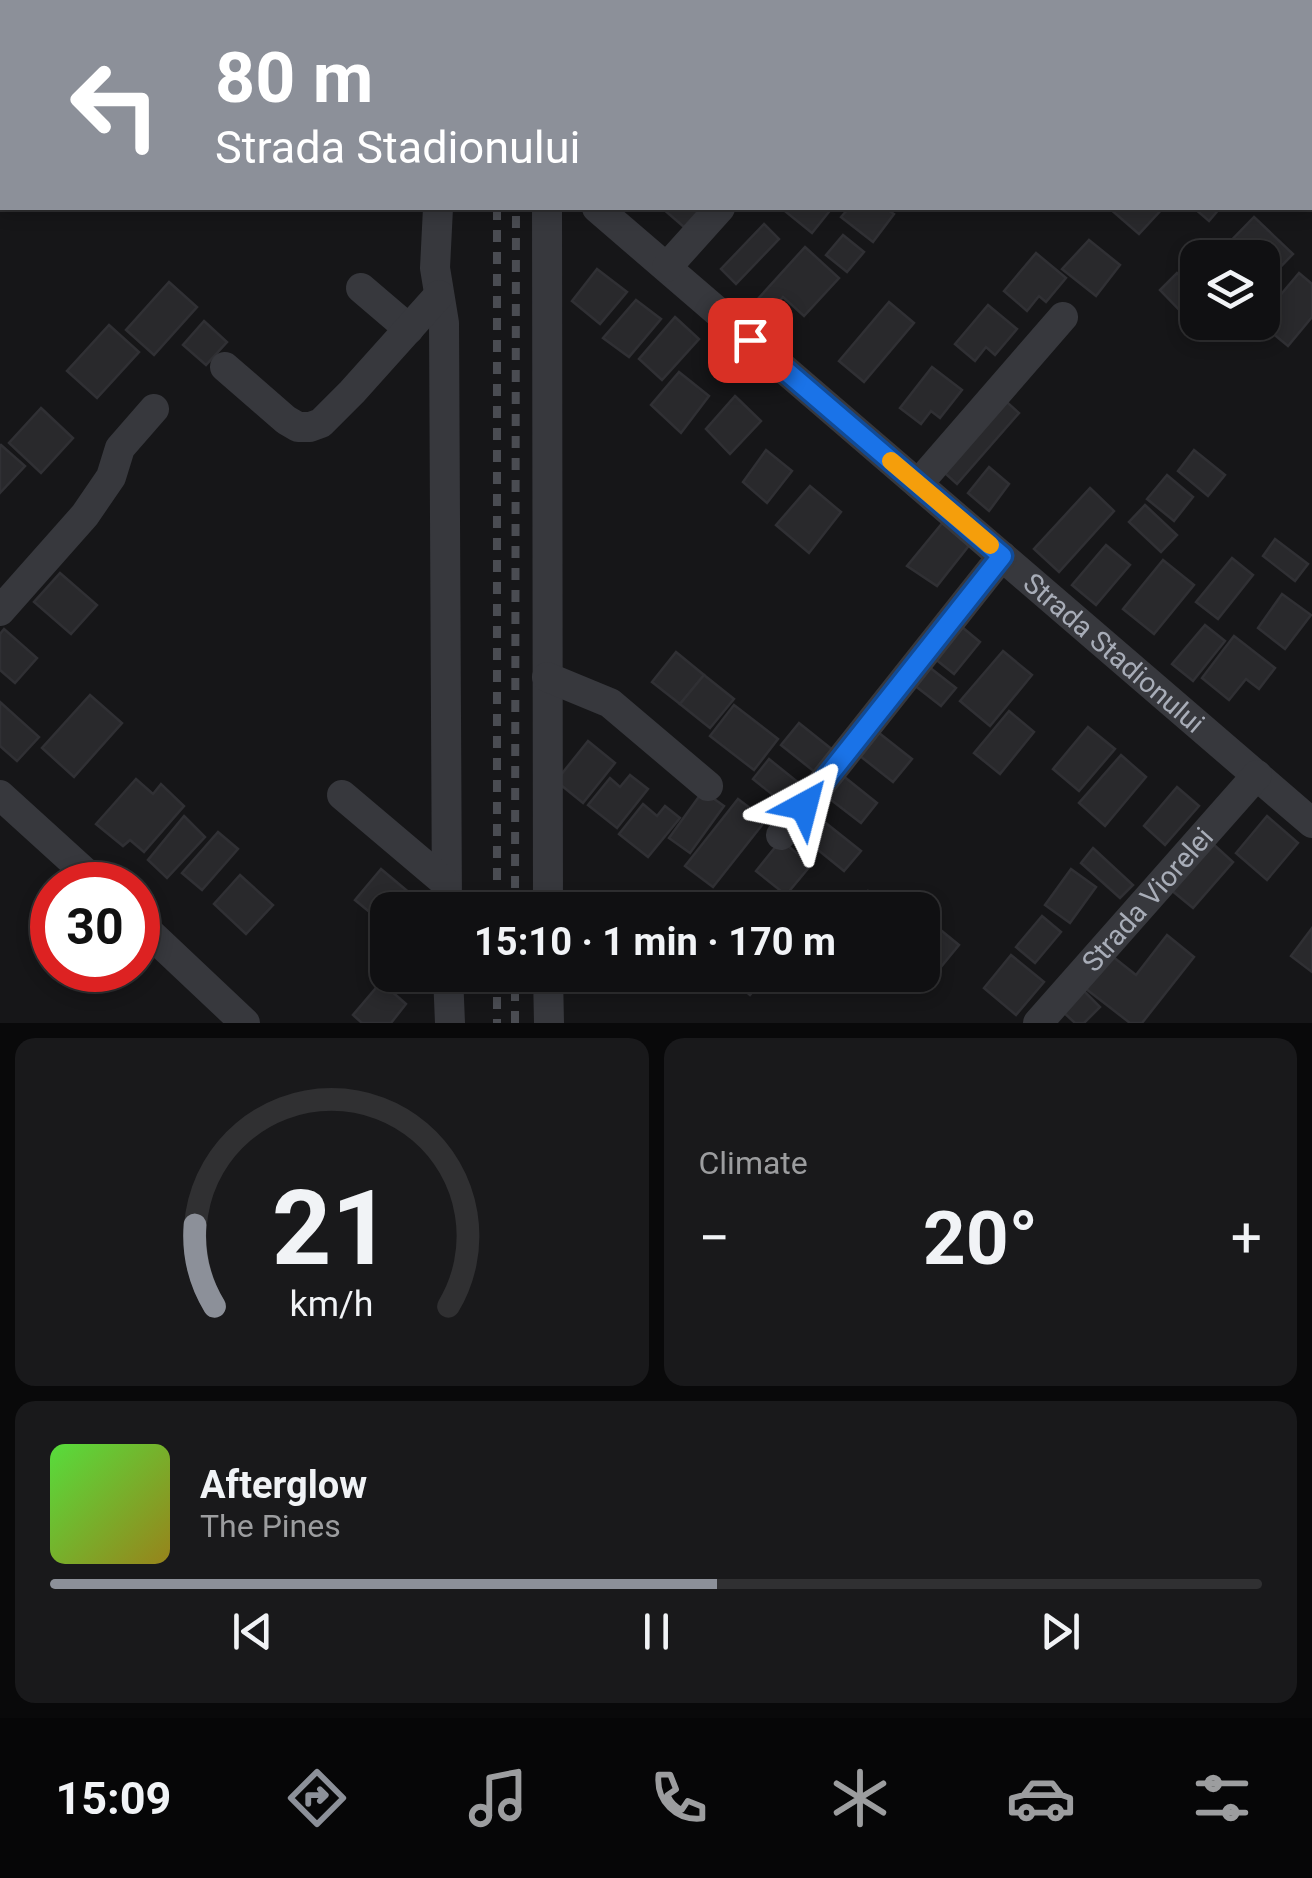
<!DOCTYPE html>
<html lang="en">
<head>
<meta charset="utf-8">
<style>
  :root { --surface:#101012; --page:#19191b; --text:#f1f3f6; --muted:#9c9d9f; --line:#303032; --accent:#8c9099 }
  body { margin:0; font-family:Roboto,sans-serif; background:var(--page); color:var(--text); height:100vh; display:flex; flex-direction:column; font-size:38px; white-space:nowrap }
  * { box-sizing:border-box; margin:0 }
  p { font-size:32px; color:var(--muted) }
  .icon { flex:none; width:55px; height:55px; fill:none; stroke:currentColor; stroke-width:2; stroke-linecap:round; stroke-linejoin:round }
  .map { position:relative; height:1023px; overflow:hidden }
  .sheet { display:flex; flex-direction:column; gap:15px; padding:15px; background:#09090a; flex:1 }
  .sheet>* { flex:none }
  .banner { position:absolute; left:0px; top:0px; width:1312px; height:210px; box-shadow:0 5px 15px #0003,0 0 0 2px var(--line); background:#8c9099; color:#fff; overflow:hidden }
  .tools { position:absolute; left:1180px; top:240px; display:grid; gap:20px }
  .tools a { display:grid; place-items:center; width:100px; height:100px; border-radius:20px; background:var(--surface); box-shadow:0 5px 15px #0003,0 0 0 2px var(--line); font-size:50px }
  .speed { position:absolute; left:30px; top:862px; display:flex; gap:20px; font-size:50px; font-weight:700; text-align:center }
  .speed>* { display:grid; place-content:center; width:130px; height:130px; border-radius:50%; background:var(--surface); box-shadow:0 5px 15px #0003,0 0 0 2px var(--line); line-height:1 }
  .speed .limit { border:15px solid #d22; background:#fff; color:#111 }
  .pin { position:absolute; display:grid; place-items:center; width:85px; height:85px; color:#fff; margin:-42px; border-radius:20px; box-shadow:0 5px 15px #0006 }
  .me { position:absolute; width:110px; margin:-55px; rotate:38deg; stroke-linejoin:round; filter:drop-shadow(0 0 8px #0008) }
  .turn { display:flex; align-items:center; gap:35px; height:210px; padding:0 50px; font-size:45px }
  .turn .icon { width:130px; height:130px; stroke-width:2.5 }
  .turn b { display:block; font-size:70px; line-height:85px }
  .big { font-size:75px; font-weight:700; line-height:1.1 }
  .sheet .tile { flex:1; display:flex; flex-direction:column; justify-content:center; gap:15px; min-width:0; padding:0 35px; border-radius:20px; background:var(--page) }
  .sheet .dial { align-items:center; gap:0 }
  .dial svg { height:260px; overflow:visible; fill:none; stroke:var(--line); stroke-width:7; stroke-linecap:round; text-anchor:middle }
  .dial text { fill:var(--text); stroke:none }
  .song { display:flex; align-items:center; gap:30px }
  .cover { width:120px; height:120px; border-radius:15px; background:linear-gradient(135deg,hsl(110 70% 55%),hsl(50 70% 35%)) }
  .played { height:10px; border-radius:5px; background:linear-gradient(90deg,var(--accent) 55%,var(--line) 55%) }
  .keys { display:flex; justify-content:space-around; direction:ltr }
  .heat { display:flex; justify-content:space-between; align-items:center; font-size:55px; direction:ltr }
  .sheet .tiles { flex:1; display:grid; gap:15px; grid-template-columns:1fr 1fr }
  .tile:last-child { grid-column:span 2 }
  .trip { position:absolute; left:370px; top:892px; width:570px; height:100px; border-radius:20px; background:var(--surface); box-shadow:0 5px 15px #0003,0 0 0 2px var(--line); font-weight:700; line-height:100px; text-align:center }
  .dock { display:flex; height:160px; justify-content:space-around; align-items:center; background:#060607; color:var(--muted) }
  .dock .icon { width:70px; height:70px }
  .dock .on { color:var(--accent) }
  .dock b { font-size:45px; color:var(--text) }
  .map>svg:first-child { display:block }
  .building { fill:#29292c; stroke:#303034; stroke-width:2.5 }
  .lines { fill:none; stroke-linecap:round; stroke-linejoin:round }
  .minor { stroke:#37383d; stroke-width:30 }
  .tertiary { stroke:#37383d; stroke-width:38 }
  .rail { stroke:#4a4c52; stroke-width:8; stroke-dasharray:12 10; stroke-linecap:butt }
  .route-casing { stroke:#114b97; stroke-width:25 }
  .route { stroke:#1a73e8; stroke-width:18 }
  .slow { stroke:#f59e0b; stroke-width:18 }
  .labels { text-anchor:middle; stroke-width:10; stroke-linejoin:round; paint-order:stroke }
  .street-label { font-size:28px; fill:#a8adb8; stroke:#111113 }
</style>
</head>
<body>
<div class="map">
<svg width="1312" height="1023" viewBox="0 0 1312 1023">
  <rect width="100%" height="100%" fill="#161618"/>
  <g class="building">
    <path d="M662,208h39l-17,19z"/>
    <path d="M790,208h42l-20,25 -26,-21z"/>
    <path d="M849,208h36l9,6 -21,28 -32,-25z"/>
    <path d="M1109,208h54l-24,26z"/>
    <path d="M1194,208h26l-11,13z"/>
    <path d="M1254,217l39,37 -31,32v-28h-38l-5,-5z"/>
    <path d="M764,224l15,15 -43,45 -15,-15z"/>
    <path d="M843,235l21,17 -17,20 -21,-17z"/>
    <path d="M1089,240l31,25 -24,31 -34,-27z"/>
    <path d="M805,247l34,31 -35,38 -21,-19 -13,14 -13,-11z"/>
    <path d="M1036,253l30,25 -20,24 -7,-6 -12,15 -23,-20z"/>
    <path d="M597,269l30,23 -27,32 -28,-23z"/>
    <path d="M1177,273l21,20v18l-9,9 -29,-30z"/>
    <path d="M1299,273l13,11v33l-24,29 -29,-24h3v-5z"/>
    <path d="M169,282l28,25 -43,48 -28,-25z"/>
    <path d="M636,300l25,19 -32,38 -26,-19z"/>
    <path d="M889,302l25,21 -50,59 -25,-21z"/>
    <path d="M988,305l29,24 -22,26 -9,-8 -11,14 -20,-17z"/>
    <path d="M675,317l24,22 -37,41 -23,-21z"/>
    <path d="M204,321l23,21 -21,23 -23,-20z"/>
    <path d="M109,325l30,27 -42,46 -30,-27z"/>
    <path d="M932,367l30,23 -22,28 -9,-7 -10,13 -21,-16z"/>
    <path d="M679,372l30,24 -28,37 -30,-28z"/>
    <path d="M735,396l26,25 -31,33 -24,-25z"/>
    <path d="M1000,396l19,17 -62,71 -19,-17z"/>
    <path d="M41,408l32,30 -32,35 -32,-30z"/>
    <path d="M1,445l24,21 -25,27v-47z"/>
    <path d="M766,450l26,21 -25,32 -24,-21z"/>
    <path d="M1194,450l31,25 -17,21 -30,-25z"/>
    <path d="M989,467l20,17 -20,27 -21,-18z"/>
    <path d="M1167,475l26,22 -19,24 -27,-22z"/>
    <path d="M810,486l31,26 -32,41 -33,-28z"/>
    <path d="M1090,488l24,23 -55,61 -25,-23z"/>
    <path d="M1145,505l32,30 -16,17 -32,-30z"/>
    <path d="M944,521l27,22 -34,43 -30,-20z"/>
    <path d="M1275,539l33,25 -13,17 -32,-25z"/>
    <path d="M1106,545l24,20 -34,40 -24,-20z"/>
    <path d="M1232,558l21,17 -35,44 -22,-17z"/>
    <path d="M1163,560l31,25 -40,49 -31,-25z"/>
    <path d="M60,573l37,32 -26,29 -37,-32z"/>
    <path d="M1282,594l29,21 -26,34 -27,-21z"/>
    <path d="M956,622l24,20 -26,32 -25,-20z"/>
    <path d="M1205,625l20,16 -32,40 -21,-17z"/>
    <path d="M4,629l33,29 -22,25 -15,-13v-36z"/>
    <path d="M1234,636l41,32 -16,21 -13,-10 -17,21 -27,-22z"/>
    <path d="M1003,651l29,24 -42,51 -30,-25z"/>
    <path d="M676,652l28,23 -24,29 -28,-22z"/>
    <path d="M924,663l32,25 -15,18 -32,-25z"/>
    <path d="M704,675l30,24 -24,29 -30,-24z"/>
    <path d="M90,695l32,28 -48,54 -32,-29z"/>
    <path d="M0,702l39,35 -22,24 -17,-15z"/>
    <path d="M734,705l44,34 -24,31 -44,-34z"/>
    <path d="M1009,711l25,21 -34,42 -26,-21z"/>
    <path d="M799,723l35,28 -18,22 -35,-28z"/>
    <path d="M1088,727l27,22 -36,42 -26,-22z"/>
    <path d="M874,729l38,30 -19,23 -38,-30z"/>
    <path d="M588,741l27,22 -32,40 -27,-22z"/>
    <path d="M1121,755l25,22 -41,49 -26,-23z"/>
    <path d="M769,759l36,29 -16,20 -36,-29z"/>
    <path d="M630,775l18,14 -31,39 -29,-23 22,-27 10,9z"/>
    <path d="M842,775l35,28 -16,20 -35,-27z"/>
    <path d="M136,779l17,15 8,-10 23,22 -40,46 -14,-12 -7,6 -27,-22z"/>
    <path d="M1177,787l22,19 -34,39 -21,-19z"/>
    <path d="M703,791l21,15 -34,47 -21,-15z"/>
    <path d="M738,799l28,21 -53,67 -28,-21z"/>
    <path d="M643,804l14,12 8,-10 15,12 -32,39 -29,-23z"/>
    <path d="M812,812l49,39 -17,20 -48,-39z"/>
    <path d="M184,816l21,21 -38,41 -19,-18z"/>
    <path d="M1267,816l31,27 -31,37 -31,-27z"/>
    <path d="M218,832l20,17 -36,41 -20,-17z"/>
    <path d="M781,840l30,25 -25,30 -30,-24z"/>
    <path d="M1212,843l21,19 -40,46 -23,-19z"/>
    <path d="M1093,848l40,37 -13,13 -39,-35z"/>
    <path d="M381,869l37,31 -8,10h-22v17l-33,-27z"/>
    <path d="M1071,869l25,18 -26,36 -25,-18z"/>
    <path d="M240,875l33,30 -27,29 -32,-30z"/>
    <path d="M868,891l24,19h-38z"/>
    <path d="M1042,916l19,16 -26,31 -19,-16z"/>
    <path d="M932,923l27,22 -32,39 -10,-9h5v-41z"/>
    <path d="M1312,928v44l-21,-16z"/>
    <path d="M1167,935l27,22 -52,66h-12l-49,-38 26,-33 29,23z"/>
    <path d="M1011,955l33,27 -28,33 -32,-27z"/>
    <path d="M726,975h41l-17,20z"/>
    <path d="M381,982l25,22 -15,19h-29l-9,-8z"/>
    <path d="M1081,988l19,19 -16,16h-9l-15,-14z"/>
  </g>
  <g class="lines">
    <g class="minor">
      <path d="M356,0l2,2"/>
      <path d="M98,2l2,-2"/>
      <path d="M459,2v-2"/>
      <path d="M903,2l2,-2"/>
      <path d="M0,116l2,-3"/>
      <path d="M438,208l-3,60 9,55 3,587"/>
      <path d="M547,208l1,702"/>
      <path id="s1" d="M597,208l715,615"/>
      <path d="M667,267l53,-59"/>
      <path d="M361,288l48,41"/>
      <path d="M225,367l61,53 12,7h12l11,-4 31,-31 87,-97"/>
      <path d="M918,484l145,-167"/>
      <path d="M0,611l85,-96 26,-38 9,-29 34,-39"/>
      <path d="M547,677l63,26 98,83"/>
      <path d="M0,795l99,90"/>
      <path d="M342,795l104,88"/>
      <path d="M781,835l221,-279"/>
      <path d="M138,922l107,101"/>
      <path d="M448,975l2,48"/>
      <path d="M548,975l1,48"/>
      <path id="s2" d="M1038,1023l219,-248"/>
    </g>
    <g class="tertiary">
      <path d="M1124,0l2,2"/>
      <path d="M1310,165l2,2"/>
    </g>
    <g class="rail">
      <path d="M500,2v-2"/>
      <path d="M516,2v-2"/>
      <path d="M497,208v702"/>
      <path d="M515,910l1,-702"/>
      <path d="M497,975v48"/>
      <path d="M515,1023v-48"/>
    </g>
  </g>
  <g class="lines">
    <defs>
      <path id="route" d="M750,340l252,216 -198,250"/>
    </defs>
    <use href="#route" class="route-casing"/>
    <use href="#route" class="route"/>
    <path class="slow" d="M891,461l99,84"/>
  </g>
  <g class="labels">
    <g class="street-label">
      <text dy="10" stroke="none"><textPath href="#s1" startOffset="682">Strada Stadionului</textPath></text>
      <text dy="10" stroke="none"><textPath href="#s2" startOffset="165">Strada Viorelei</textPath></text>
    </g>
  </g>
</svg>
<div class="tools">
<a><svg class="icon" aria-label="layers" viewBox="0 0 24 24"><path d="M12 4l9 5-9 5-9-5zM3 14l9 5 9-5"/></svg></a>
</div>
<div class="speed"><div class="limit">30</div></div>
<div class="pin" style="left:750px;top:340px;background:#d93025"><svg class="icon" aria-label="arrive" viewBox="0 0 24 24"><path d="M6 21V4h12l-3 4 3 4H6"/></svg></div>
<svg class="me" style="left:804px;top:806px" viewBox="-20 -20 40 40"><path d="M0-17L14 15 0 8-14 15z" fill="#1a73e8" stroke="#fff" stroke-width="4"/></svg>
<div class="trip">15:10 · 1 min · 170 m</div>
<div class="banner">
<div class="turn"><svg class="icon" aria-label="left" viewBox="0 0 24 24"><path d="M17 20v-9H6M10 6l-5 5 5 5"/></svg><div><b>80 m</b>Strada Stadionului</div></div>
</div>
</div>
<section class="sheet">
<div class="tiles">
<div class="tile dial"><svg viewBox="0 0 100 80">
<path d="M14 69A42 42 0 1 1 86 69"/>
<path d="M14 69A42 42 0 0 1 8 44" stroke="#8c9099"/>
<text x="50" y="56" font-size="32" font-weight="700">21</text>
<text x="50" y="72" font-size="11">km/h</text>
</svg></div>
<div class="tile"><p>Climate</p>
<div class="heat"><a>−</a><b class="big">20°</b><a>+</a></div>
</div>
<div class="tile">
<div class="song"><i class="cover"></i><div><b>Afterglow</b><p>The Pines</p></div></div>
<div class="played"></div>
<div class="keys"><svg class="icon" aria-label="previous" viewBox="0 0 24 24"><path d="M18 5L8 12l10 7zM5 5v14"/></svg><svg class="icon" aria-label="pause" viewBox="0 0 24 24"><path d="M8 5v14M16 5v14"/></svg><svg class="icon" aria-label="next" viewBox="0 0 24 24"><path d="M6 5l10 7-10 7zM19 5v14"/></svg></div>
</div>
</div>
</section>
<nav class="dock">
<b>15:09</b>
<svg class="icon on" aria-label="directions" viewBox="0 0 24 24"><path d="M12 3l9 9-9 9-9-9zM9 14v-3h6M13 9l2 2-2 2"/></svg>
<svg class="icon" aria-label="music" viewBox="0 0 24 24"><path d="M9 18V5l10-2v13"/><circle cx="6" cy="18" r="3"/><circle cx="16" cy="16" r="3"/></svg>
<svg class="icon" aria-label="phone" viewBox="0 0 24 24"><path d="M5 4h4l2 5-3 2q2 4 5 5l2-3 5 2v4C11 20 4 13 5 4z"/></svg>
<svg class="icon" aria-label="climate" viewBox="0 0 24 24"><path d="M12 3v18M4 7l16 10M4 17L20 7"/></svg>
<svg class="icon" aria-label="car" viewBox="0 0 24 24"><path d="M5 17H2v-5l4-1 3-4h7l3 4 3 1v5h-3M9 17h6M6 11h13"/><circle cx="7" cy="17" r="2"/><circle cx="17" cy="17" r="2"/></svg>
<svg class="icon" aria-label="filters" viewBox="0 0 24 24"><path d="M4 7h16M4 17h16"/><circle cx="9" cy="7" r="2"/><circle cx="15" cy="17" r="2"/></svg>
</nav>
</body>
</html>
